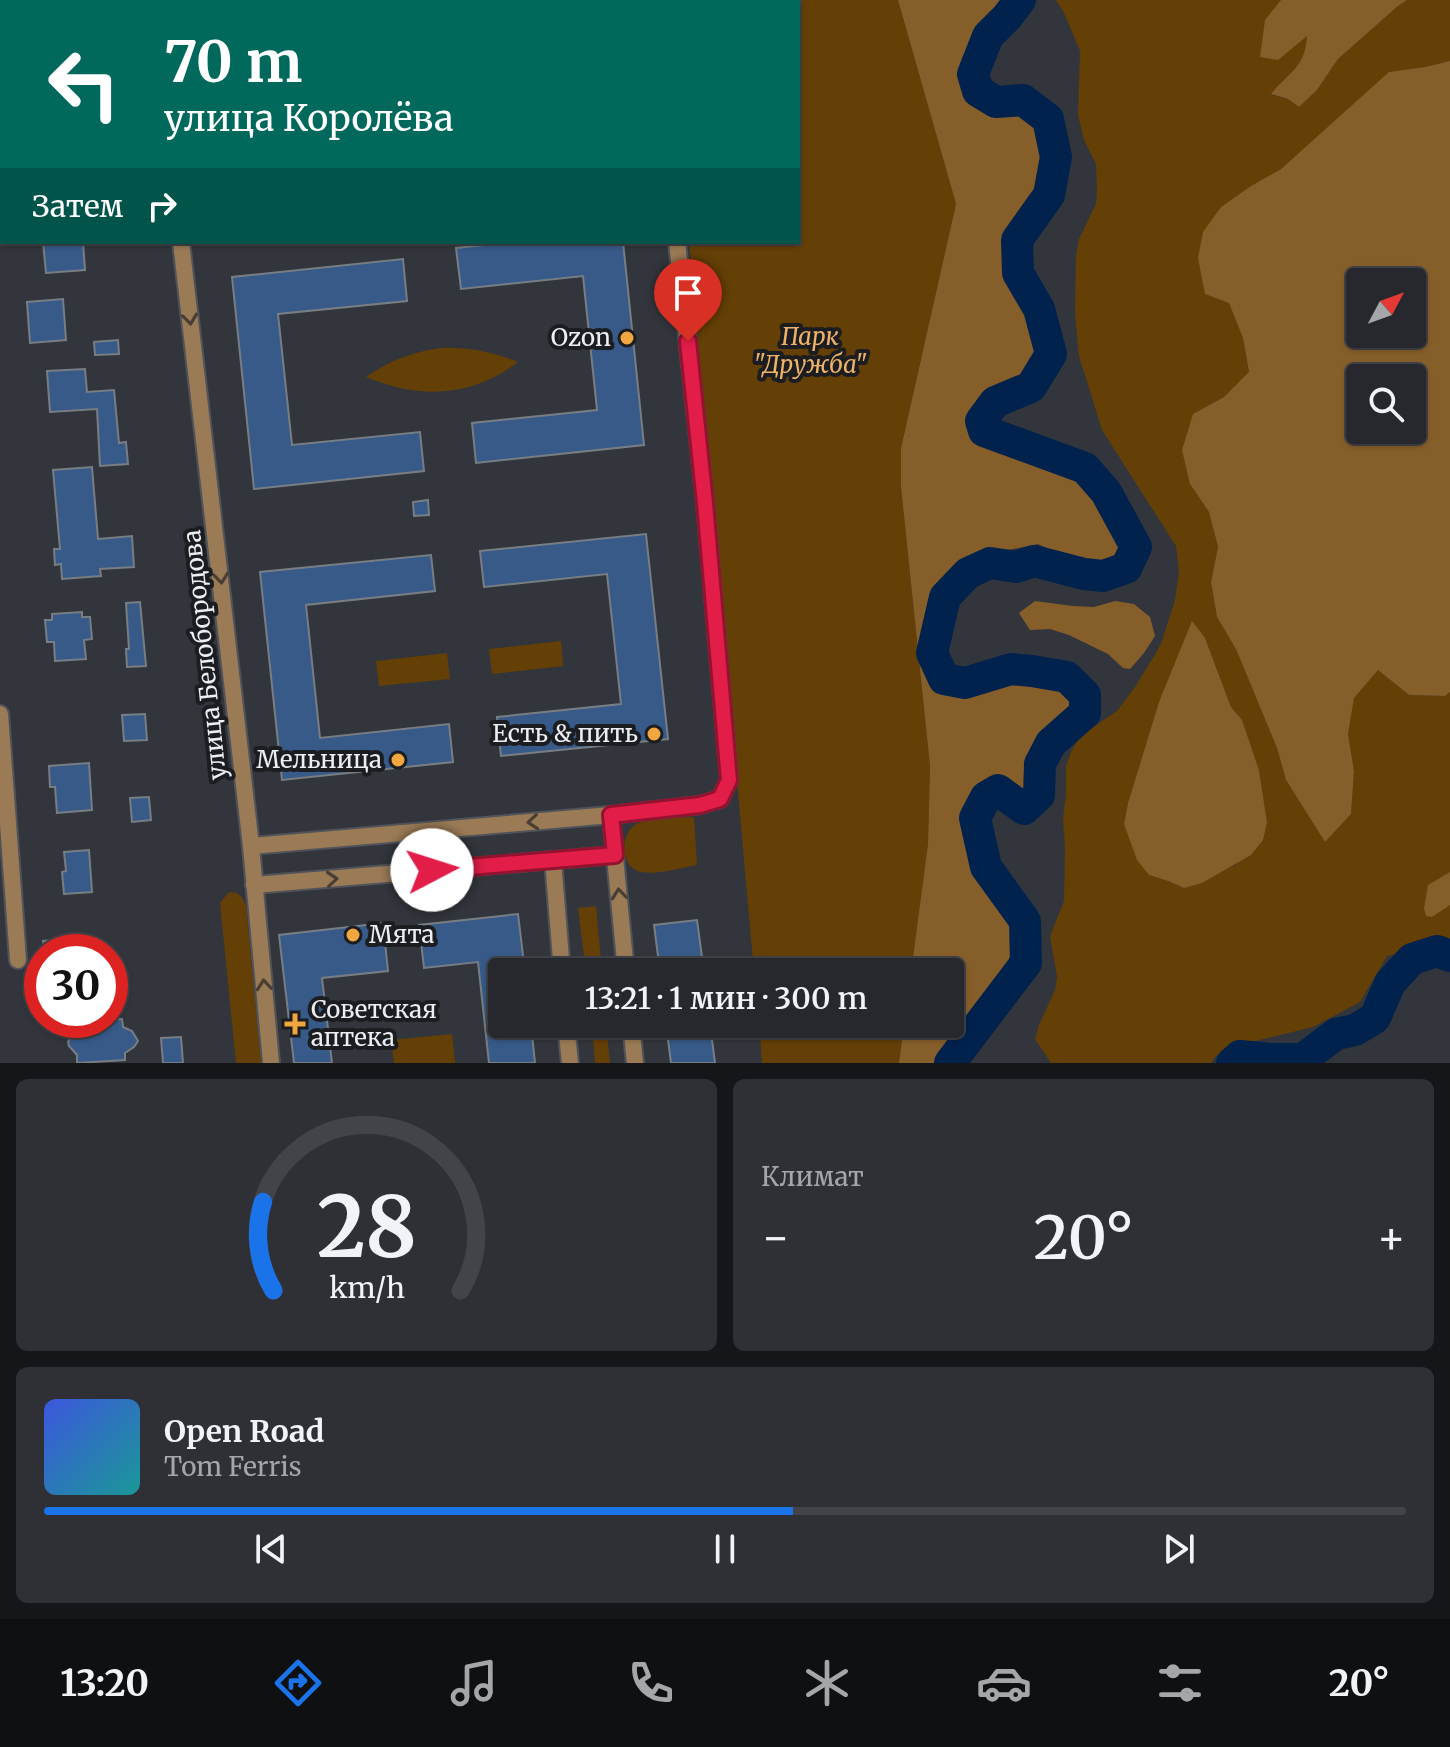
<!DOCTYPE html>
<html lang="ru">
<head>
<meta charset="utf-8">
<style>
  :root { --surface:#26282d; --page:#2e3035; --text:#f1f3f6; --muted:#a4a6aa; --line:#424449; --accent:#1a73e8 }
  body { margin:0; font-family:Merriweather,serif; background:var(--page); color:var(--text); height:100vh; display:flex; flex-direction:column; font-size:30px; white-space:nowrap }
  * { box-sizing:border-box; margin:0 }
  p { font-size:26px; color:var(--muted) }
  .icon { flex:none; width:44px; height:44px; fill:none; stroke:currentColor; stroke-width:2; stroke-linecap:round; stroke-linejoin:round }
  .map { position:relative; height:1063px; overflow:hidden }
  .panel { display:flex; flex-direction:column; gap:16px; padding:16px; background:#151619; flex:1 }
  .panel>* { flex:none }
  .hud { position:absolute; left:0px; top:0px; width:800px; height:244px; box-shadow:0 2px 6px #0004,0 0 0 2px var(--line); background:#00695c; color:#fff; overflow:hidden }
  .needle { width:52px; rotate:49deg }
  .fabs { position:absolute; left:1346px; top:268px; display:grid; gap:16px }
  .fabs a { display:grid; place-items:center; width:80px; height:80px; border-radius:8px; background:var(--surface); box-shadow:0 2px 6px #0004,0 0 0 2px var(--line); font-size:40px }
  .speed { position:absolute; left:24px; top:934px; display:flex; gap:16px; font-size:40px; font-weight:700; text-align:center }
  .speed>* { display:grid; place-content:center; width:104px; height:104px; border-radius:50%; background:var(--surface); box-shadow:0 2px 6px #0004,0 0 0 2px var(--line); line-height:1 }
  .speed .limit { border:12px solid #d22; background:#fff; color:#111 }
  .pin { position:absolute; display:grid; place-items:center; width:68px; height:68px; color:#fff; margin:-82px -34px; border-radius:50% 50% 50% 0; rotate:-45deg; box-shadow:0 0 8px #0007 }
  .pin .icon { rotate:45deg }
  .me { position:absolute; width:88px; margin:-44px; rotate:85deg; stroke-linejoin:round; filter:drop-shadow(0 0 6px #0008) }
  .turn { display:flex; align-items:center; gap:28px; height:168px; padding:0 32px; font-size:36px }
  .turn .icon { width:104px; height:104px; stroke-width:2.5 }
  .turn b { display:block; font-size:56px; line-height:68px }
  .then { display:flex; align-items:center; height:76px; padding:0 32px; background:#0003; gap:16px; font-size:30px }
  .big { font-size:60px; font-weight:600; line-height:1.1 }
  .panel .tile { flex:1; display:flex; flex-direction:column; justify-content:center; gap:12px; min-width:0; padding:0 28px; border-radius:12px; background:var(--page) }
  .panel .dial { align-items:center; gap:0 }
  .dial svg { height:208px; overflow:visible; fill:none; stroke:var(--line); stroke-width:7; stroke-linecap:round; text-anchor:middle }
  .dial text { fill:var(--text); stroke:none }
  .song { display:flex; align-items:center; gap:24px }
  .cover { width:96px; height:96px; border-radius:12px; background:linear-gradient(135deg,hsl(230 70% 55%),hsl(180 70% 35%)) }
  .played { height:8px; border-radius:4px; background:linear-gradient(90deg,var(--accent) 55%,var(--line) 55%) }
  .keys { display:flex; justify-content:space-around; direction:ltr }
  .heat { display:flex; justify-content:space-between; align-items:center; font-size:44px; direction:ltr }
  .panel .tiles { flex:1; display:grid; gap:16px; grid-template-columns:1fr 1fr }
  .tile:last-child { grid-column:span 2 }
  .trip { position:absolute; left:488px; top:958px; width:476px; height:80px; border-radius:8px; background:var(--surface); box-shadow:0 2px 6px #0004,0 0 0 2px var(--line); font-weight:600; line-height:80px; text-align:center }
  .tab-bar { display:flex; height:128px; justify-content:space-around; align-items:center; background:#0f1012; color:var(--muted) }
  .tab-bar .icon { width:56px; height:56px }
  .tab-bar .active { color:var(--accent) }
  .tab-bar b { font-size:36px; color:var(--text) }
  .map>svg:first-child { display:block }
  .green { fill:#643f06; fill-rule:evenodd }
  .forest { fill:#865e2a; fill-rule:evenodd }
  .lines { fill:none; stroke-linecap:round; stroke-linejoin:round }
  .river { stroke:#01224c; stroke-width:32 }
  .building { fill:#375a88; stroke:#787d84; stroke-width:2 }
  .minor-casing { stroke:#505359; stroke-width:20 }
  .minor { stroke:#9b7b56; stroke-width:16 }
  .oneway { stroke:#483e33 }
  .route-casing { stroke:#92132f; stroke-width:20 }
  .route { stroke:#e11d48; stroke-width:14 }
  .poi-dot { fill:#f1a640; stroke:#1b1d20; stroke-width:3 }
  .labels { text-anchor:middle; stroke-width:8; stroke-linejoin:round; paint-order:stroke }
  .park-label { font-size:24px; font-style:italic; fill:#efb368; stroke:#1b1d20 }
  .poi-label { font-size:24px; fill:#ebeef2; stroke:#1b1d20; text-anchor:end }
  .street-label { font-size:24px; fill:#ebeef2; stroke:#1b1d20 }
</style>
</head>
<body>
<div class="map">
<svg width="1450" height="1063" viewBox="0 0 1450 1063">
  <rect width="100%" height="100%" fill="#32363c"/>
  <g class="green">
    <path d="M668,0h230l58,204 -55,244v39l29,279 -2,78 -17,128h-157l-65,-730h109v-240h-130z"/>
    <path d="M1056,0h225l-16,21 42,14 -1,19 -10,16 -14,11 -10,14 16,4 11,8 18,-17 21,-31 60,-53 9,-6h43v61l-25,6 -36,6 -108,96 -30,17 -22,116 14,36 6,35 -25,24 -31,17 -3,70 19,28 9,35 -7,35 6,35 19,31 41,100 9,32 39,61 26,-27 3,-43 -6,-37 6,-37 24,-27 31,25 36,1 5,-4v252l-26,3 -37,9 -27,46 -47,25 -66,16 -31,13 -5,7h-160l-16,-24 4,-14 16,-35 2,-13 -7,-41 14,-35 1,-54 -2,-28 3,-25v-28l5,-14 7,-12 8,-8 31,-21 18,-24 21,-34 6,-12 13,-41 4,-29 -3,-25 -74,-116 -23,-74 -4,-44 1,-57 3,-16 17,-35 1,-14 -1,-26 -12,-24 -6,-25 2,-64 -16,-38zM1205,638l26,69 11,13 17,50 8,52 -32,43 -51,23 -16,-7 -19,-6 -25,-51 4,-21 31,-101z"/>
    <path d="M440,348c28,-1 52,4 78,14 -47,36 -100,37 -152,15 23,-16 46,-25 74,-29z"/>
    <path d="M561,641l2,25 -71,8 -3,-25z"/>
    <path d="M447,653l3,26 -71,7 -3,-25z"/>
    <path d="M694,817l3,48c-17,3 -38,10 -56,7 -22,-5 -22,-40 -3,-49 13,-6 41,-5 56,-6z"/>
    <path d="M229,892c10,0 13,4 17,13l15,158h-25l-16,-160z"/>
    <path d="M596,906l6,66h-16l-8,-64z"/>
    <path d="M579,1024h27l4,39h-15l-3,-36h-13z"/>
    <path d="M759,1024h145l-5,39h-137z"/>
    <path d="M452,1034l3,29h-61l-3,-23z"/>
  </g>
  <g class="forest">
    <path d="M898,0h110l-10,16 -15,13 -13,17 -4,20v21l14,14 19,8 21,1 16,14 11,19v21l-14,38 -21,35 -3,20 3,20 7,20 14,16 6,20v20l-10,20 -16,11 -34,32 1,20 34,21 65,17 14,15 12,19 7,19 13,16 -7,20 -21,1 -40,-11 -19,-9 -40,8 -19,8 -14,16 -29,39 6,69 18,9 19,-4 39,-15 41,5 17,10 1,21 -13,15 -31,27 2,22 -8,20 -19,-6 -21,2 -16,12 -3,21 9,41 13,15 19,39 6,21 -12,40 -24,34 -23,40 -10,10h-47l5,-39h46v-52h-39l17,-128 2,-78 -29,-279v-39l55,-244z"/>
    <path d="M1281,0h126l-9,6 -60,53 -21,31 -18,17 -11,-8 -17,-5c18,-23 34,-25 36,-58l-29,24 -18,-3 5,-37z"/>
    <path d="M1450,61v631l-5,4 -36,-1 -31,-25 -24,28 -6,36 6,37 -3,43 -26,28 -39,-62 -9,-32 -41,-99 -19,-32 -6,-35 7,-35 -9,-35 -19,-28 -8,-34 11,-36 31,-17 25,-25 -6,-34 -14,-35 -24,-9 -7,-36 5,-26 18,-25 30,-21 30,-17 108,-97 36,-5zM1412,282v52h-52v-52zM1360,378h52v52h-52z"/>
    <path d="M1035,601l38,5 21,1 21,-6 19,3 16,13 5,19 -11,17 -14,16 -7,-1 -15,-14 -39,-19 -19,-6 -20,1 -11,-17z"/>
    <path d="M1192,621l13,17 26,69 11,13 17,50 8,52 -4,18 -12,15 -49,28 -18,5 -16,-7 -19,-6 -12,-15 -13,-36 4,-21 31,-101z"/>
    <path d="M1450,872v33l-18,12 -6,-1 -2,-8 4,-23z"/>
  </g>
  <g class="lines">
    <g class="river">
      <path d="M950,1063l76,-100 -1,-42 -39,-54 -11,-49 11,-21 12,-7 26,19 15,-14 1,-31 11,-21 34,-30v-18l-18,-18 -35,-6 -21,-2 -46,14 -21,-4 -12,-26 13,-56 23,-24 22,-10 26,4 18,-6 50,13 19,2 23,-8 10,-21 -30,-55 -21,-24 -101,-37 -3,-10 14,-19 36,-15 20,-33 -12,-45 -21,-36 -1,-33 32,-45 7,-38 -8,-38 -25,-19 -27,2 -18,-11 -5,-17 15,-38 19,-19 13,-17"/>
      <path d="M1232,1063l8,-7 31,3h32l33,-25 19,-4 20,-12 15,-35 22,-24 25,-8 13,5"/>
    </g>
  </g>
  <g class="building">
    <path d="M43,242h40l2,28 -39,3z"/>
    <path d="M513,242h110l21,203 -168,18 -4,-40 125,-13 -14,-134 -122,13 -5,-41z"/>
    <path d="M403,259l4,42 -129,13 14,131 128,-13 4,39 -170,18 -22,-212z"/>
    <path d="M63,299l3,41 -36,3 -3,-41z"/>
    <path d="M118,340l1,14 -24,1 -1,-13z"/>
    <path d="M85,369l2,23 27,-2 5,53 7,-1 2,22 -28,2 -3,-57 -47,3 -3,-41z"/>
    <path d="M92,467l6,72 34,-3 2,31 -34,2 1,7 -39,3 -1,-15 -6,1 -1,-16h6l-7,-79z"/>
    <path d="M428,500l1,15 -15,1 -1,-14z"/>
    <path d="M646,534l22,205 -167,17 -4,-39 124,-13 -14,-130 -123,13 -4,-36z"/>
    <path d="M431,555l4,36 -129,14 14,133 129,-14 4,38 -171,18 -22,-208z"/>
    <path d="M140,602l6,64 -19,1 -1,-18h3l-3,-46z"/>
    <path d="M82,612v5h8l2,22 -8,1 2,19 -31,2 -1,-19h-7l-2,-22h7v-6z"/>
    <path d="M145,714l2,26 -23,1 -2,-26z"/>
    <path d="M89,763l3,47 -35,3 -2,-26h-5l-1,-21z"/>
    <path d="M149,797l2,23 -19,2 -2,-24z"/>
    <path d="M89,850l3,42 -28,2 -2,-22 4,-1 -2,-19z"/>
    <path d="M518,914l7,58h-23v52h29l4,39h-46l-11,-101 -54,6 -5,-43z"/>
    <path d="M697,920l7,52h-44l-6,-47z"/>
    <path d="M383,923l5,48 -66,7 10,85h-38l-15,-128z"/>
    <path d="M96,937l1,15h-53l-1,-11z"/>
    <path d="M122,1019l1,8 9,4 6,10 -4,6 -9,6v7l-48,3v-8l-8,-9 -1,-4 7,-12 -1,-8z"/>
    <path d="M666,1024h44l5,39h-44z"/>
    <path d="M181,1037l2,26h-20l-2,-25z"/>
  </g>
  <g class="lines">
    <defs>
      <g id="minor">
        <path d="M162,0v2"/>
        <path d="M652,0v2"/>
        <path d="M181,242l70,604 20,217"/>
        <path d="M0,714l18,246"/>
        <path d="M611,815l15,157"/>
        <path d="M251,846l360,-31 89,-10 20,-6 9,-19 -24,-277 -28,-261"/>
        <path d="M553,860l9,112"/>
        <path d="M254,885l361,-30"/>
        <path d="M566,1024l4,39"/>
        <path d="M631,1024l4,39"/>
      </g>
    </defs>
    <use href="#minor" class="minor-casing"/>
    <use href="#minor" class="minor"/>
  </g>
  <defs><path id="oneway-chevron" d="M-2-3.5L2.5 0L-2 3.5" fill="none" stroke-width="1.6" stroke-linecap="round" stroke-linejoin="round" transform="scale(2)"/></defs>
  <g class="oneway">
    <use href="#oneway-chevron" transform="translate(190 319) rotate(83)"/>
    <use href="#oneway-chevron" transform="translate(221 578) rotate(84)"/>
    <use href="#oneway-chevron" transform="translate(533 822) rotate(175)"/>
    <use href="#oneway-chevron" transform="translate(332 879) rotate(-5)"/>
    <use href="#oneway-chevron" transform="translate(619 894) rotate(-96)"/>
    <use href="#oneway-chevron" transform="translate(264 985) rotate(-95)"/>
  </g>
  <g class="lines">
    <defs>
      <path id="route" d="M432,870l183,-15 -4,-40 89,-10 20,-6 9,-19 -24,-277 -17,-162"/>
    </defs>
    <use href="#route" class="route-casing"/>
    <use href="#route" class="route"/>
  </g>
  <g class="poi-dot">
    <circle cx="627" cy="338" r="8"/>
    <circle cx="654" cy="734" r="8"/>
    <circle cx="398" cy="760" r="8"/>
    <circle cx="353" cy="935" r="8"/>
    <path d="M291 1012h8v8h8v8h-8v8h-8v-8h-8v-8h8z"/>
  </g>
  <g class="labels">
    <g class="park-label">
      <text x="810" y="345">Парк<tspan x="810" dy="28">"Дружба"</tspan></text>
    </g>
    <g class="poi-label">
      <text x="611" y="346">Ozon</text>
      <text x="638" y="742">Есть &amp; пить</text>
      <text x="382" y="768">Мельница</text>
      <text x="369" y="943" text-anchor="start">Мята</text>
      <text x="311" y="1018" text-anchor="start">Советская<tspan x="311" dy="28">аптека</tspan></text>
    </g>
    <g class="street-label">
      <text transform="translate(205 655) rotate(-96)" y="8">улица Белобородова</text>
    </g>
  </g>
</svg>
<div class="fabs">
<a><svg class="needle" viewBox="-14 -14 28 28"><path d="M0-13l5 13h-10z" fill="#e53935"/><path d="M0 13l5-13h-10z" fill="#a4a6aa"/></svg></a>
<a><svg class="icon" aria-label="search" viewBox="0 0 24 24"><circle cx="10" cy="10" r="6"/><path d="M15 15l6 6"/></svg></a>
</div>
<div class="speed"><div class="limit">30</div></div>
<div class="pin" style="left:688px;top:341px;background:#d93025"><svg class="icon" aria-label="arrive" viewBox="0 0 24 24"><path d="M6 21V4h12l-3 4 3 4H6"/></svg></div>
<svg class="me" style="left:432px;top:870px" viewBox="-20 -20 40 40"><circle r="19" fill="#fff"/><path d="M0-13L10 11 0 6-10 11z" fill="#e11d48"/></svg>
<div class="trip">13:21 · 1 мин · 300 m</div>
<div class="hud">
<div class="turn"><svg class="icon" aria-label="left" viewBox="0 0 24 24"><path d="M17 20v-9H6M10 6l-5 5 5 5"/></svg><div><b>70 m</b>улица Королёва</div></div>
<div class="then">Затем<svg class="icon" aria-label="right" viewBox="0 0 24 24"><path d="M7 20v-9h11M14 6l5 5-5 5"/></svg></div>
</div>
</div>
<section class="panel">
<div class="tiles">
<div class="tile dial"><svg viewBox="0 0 100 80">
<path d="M14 69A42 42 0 1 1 86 69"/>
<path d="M14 69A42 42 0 0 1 10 35" stroke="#1a73e8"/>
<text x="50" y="56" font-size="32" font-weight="700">28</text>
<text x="50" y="72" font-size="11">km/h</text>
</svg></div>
<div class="tile"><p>Климат</p>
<div class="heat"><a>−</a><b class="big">20°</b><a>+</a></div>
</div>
<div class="tile">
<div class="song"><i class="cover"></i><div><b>Open Road</b><p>Tom Ferris</p></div></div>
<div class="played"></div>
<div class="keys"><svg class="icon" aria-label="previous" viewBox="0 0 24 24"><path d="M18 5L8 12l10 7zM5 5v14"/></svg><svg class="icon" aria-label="pause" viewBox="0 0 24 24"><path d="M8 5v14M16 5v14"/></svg><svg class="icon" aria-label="next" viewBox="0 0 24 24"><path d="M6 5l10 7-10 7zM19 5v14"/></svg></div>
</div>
</div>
</section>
<nav class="tab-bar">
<b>13:20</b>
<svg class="icon active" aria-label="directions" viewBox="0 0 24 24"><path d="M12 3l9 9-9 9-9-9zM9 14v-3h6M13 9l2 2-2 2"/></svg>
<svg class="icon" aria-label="music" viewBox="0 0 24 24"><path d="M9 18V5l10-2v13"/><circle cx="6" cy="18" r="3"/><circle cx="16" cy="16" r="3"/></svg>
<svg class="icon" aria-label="phone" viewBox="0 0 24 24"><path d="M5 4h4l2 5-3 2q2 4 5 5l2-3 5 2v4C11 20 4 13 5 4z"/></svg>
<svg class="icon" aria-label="climate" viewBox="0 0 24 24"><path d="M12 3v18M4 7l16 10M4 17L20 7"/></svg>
<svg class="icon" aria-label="car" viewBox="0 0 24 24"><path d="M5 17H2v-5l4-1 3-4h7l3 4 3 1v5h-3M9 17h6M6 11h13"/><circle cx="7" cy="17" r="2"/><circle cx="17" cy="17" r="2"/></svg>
<svg class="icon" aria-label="filters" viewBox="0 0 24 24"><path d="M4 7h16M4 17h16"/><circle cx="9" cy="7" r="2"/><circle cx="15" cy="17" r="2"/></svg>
<b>20°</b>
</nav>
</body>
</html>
